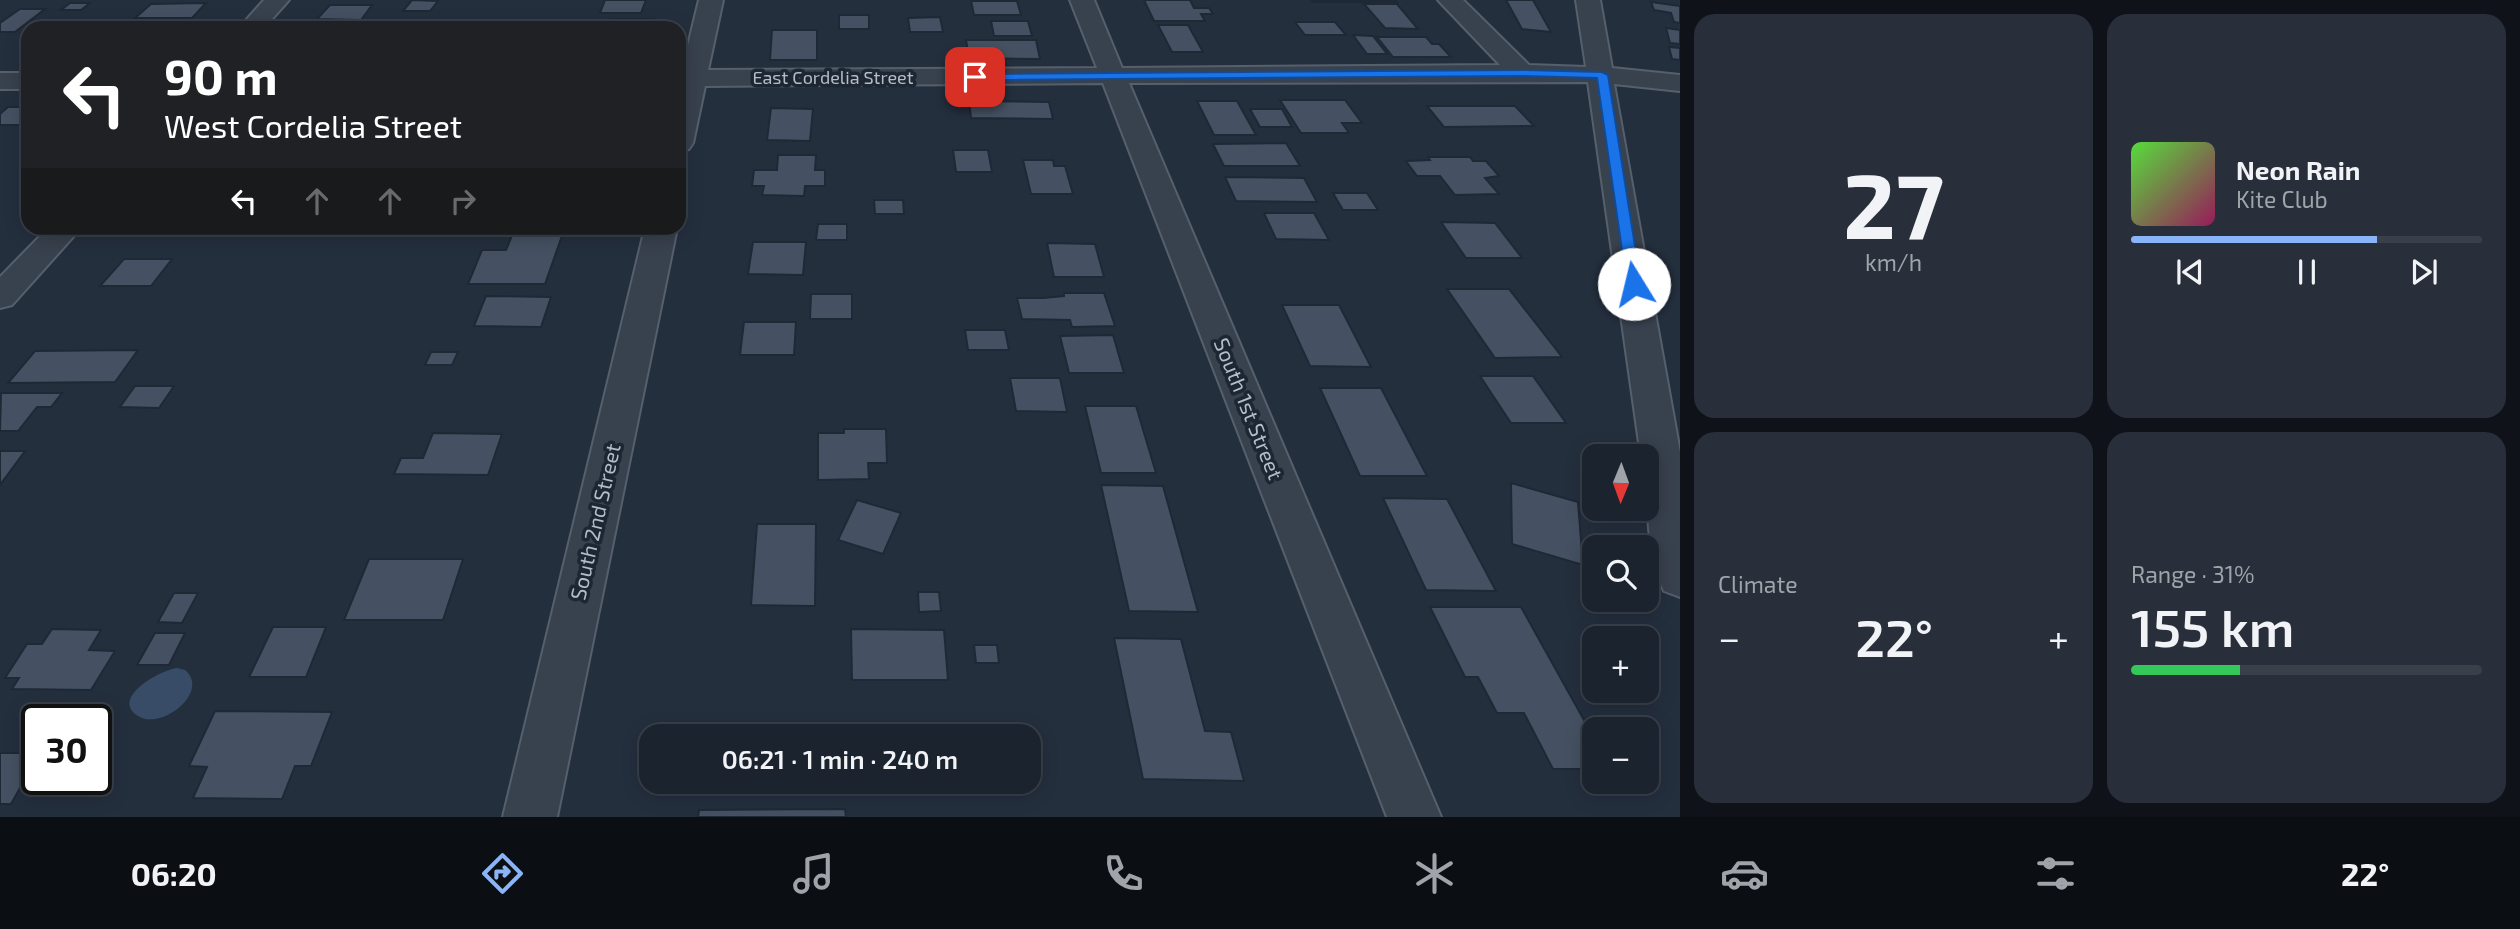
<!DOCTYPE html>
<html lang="en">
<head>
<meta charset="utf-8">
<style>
  :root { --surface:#1b232e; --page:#282f3a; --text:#f1f3f6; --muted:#a0a4aa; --line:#39404a; --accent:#8ab4f8 }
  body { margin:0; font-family:"Exo 2",sans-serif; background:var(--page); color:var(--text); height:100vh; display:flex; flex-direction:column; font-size:26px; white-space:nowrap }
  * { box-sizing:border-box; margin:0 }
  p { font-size:23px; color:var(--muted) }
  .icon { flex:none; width:38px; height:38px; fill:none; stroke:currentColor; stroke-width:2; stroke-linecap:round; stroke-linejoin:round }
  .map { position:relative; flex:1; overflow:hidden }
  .drawer { display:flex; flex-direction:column; gap:14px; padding:14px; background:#0f1319; width:840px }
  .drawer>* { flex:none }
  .top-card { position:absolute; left:21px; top:21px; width:665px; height:214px; border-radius:21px; box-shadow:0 4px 18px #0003,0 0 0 2px var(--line); background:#202124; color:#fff; overflow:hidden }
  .needle { width:46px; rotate:181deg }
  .tools { position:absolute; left:1582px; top:444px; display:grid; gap:14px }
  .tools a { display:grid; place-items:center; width:77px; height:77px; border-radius:14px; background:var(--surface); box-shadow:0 4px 18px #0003,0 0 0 2px var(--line); font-size:35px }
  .speed { position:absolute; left:21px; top:704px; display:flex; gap:14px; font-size:35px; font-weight:700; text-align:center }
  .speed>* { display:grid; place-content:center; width:91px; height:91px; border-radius:50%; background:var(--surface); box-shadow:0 4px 18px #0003,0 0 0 2px var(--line); line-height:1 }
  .speed .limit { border:4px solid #111; border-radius:10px; background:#fff; color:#111 }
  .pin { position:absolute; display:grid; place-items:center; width:60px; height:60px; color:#fff; margin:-30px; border-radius:14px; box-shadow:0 4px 10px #0006 }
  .me { position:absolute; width:77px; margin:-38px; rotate:351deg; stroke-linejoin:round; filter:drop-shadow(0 0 5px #0008) }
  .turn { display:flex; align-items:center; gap:24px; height:147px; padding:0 28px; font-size:32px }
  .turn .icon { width:91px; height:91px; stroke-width:2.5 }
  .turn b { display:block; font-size:49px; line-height:60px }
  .lanes { display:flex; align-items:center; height:66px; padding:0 28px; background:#0003; justify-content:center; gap:35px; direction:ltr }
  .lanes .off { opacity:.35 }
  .big { font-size:52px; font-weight:600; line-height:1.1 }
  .drawer .card { flex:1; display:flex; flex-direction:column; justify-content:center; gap:10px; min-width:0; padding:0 24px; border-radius:21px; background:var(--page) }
  .drawer .dial { align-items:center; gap:0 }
  .dial b { font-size:91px; line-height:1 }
  .song { display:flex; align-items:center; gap:21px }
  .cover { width:84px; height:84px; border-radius:10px; background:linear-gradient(135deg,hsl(110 70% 55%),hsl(330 70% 35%)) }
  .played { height:7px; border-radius:4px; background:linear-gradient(90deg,var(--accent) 70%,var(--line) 70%) }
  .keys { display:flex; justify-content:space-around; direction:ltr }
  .heat { display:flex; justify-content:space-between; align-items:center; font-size:38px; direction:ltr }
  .charge { height:10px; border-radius:5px; background:linear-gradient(90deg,#34c759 31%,var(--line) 0) }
  .drawer .tiles { flex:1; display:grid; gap:14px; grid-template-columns:repeat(2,1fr) }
  .trip { position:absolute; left:639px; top:724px; width:402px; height:70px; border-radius:21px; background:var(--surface); box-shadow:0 4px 18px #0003,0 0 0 2px var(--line); font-weight:600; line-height:70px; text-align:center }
  .tabs { display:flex; height:112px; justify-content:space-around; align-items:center; background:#0b0e12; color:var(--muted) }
  .tabs .icon { width:49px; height:49px }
  .tabs .selected { color:var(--accent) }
  .tabs b { font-size:32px; color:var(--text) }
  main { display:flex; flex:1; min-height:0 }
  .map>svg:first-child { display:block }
  .water { fill:#394c67 }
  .building { fill:#455162; stroke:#1f2835; stroke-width:2 }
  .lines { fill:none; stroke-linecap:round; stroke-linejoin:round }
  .minor-casing { stroke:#565f6c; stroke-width:4 }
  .minor { fill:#38414e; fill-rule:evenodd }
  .route { fill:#1a73e8; stroke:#114b97; stroke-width:2 }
  .labels { text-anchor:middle; stroke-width:7; stroke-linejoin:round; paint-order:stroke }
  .far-street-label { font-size:18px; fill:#b4bcc9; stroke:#1d2633 }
  .street-label { font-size:21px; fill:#b4bcc9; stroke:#1d2633 }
</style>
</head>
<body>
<main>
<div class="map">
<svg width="1680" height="817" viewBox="0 0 1680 817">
  <rect width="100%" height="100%" fill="#242f3e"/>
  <path class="water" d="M177,668l8,2c26,22 -24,61 -47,46 -28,-18 22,-46 39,-48z"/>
  <g class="building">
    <path d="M412,0l26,1 -8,10h-27z"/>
    <path d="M605,0h41l-5,13h-41z"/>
    <path d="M1144,0h46l4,8h15l4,6h-12l4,7h-51z"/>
    <path d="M1311,0h84l2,2h-85z"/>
    <path d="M1506,0h27l18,32 -29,-3z"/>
    <path d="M971,1h46l4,14h-47z"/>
    <path d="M1651,2l29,4v17l-6,-1 -3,-9 -17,-3z"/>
    <path d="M70,3h20l-9,7h-20z"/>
    <path d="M206,3l-14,15h-57l16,-14z"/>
    <path d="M1364,4h33l21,25 -33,-1z"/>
    <path d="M330,5h42l-11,15 -44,-1z"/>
    <path d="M20,9h25l-30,23h-15v-9z"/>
    <rect x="839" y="15" width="30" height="14"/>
    <path d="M940,17l3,15h-33l-2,-14z"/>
    <path d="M610,19h43l-3,9h-44z"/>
    <path d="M991,21h37l4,15h-38z"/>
    <path d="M1295,22h40l11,13h-41z"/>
    <path d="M1158,25h30l15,27h-31z"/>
    <path d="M1666,28l14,2v14l-10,-1z"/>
    <path d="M772,30h45v30h-47z"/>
    <path d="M1353,35l20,1 14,18h-20z"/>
    <path d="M1377,37h49l6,7h7l12,13h-58z"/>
    <path d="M966,40h70l4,19 -71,-1z"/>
    <path d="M1669,47l11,1v12l-8,-1z"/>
    <path d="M1280,100h65l17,23h-20l7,10h-48z"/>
    <path d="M969,101l80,1 4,17 -82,-1z"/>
    <path d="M1197,101h40l19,34h-42z"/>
    <path d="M1427,106h88l19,20 -90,1z"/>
    <path d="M8,107h20v18h-28v-11z"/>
    <path d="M771,108l42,1 -3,32 -43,-1z"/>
    <path d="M1250,109h32l10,18h-32z"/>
    <path d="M1286,143l14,23h-76l-11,-22z"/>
    <path d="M953,150h35l4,22h-36z"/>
    <path d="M778,155h38l-1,15h10v16h-20l-1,10 -42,-1 2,-9h-12l2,-16h23z"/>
    <path d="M1428,157h42l3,4h13l13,15 -14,2 14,16 -44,1 -15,-19h-23l-11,-15 24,-1z"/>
    <path d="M1023,160h30l1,6h11l8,28h-42z"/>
    <path d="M1225,177l79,1 13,24 -81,-1z"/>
    <path d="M1333,193h34l11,17h-35z"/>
    <path d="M874,200h29l1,14h-29z"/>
    <path d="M1264,213h50l15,27 -53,-1z"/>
    <path d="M1441,222l54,1 27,35h-56z"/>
    <path d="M818,224h29v16h-31z"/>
    <path d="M513,233h50l-18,51h-77l14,-34h24z"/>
    <path d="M753,242h53l-3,33 -55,-1z"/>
    <path d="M1047,243l48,1 9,33h-50z"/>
    <path d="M124,259h48l-21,27h-51z"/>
    <path d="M1447,289h62l53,68 -67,1z"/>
    <path d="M1064,293h40l11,33 -43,1 -2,-7 -48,-1 -5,-21h26l21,-2z"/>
    <path d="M811,294h41v25h-42z"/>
    <path d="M486,296l65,1 -10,30 -67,-1z"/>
    <path d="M1282,305h57l32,62 -61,-1z"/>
    <path d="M744,322h52l-2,33h-54z"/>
    <path d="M965,330h40l4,20h-41z"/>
    <path d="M1113,335l11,38h-55l-9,-37z"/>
    <path d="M138,350l-23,32 -107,1 27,-32z"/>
    <path d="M431,352h27l-6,13h-27z"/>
    <path d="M1480,376h53l33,47h-55z"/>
    <path d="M1010,378h50l7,34 -51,-1z"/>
    <path d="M135,386h39l-15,22 -39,-1z"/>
    <path d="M1320,388h61l46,88h-67z"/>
    <path d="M1,393h61l-11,14h-14l-19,24h-18z"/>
    <path d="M1085,406h51l20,67h-55z"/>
    <path d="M844,429h42l1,34h-19l1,16 -51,1v-47h26z"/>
    <path d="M433,433l69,1 -14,41 -94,-1 7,-16h22z"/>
    <path d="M0,451h25l-25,34z"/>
    <path d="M1511,483l67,19 5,63 -71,-21z"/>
    <path d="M1101,485l62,1 35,126 -69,-1z"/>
    <path d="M1383,498l64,1 49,92 -70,-1z"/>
    <path d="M857,500l44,13 -18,41 -45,-14z"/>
    <path d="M757,524h59l-1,82 -64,-1z"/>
    <path d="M369,559h94l-20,61h-99z"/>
    <path d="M918,592h21l2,19 -22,1z"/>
    <path d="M174,593h24l-16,30 -24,-1z"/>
    <path d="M1430,607h91l73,131v31h-41l-29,-56h-27l-19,-36h-13z"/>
    <path d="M273,627h53l-20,50h-57z"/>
    <path d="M52,629l49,1 -12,20 26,1 -24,39 -79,-1 7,-11h-14l22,-34h15z"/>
    <path d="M851,629l93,1 4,50h-96z"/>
    <path d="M155,633h30l-16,32h-32z"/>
    <path d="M1114,638l67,1 24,92 26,1 13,49 -101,-2z"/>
    <path d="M974,645h23l2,18h-23z"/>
    <path d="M215,711l117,1 -21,54h-16l-13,33 -89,-1 14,-31 -18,-1z"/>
    <path d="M0,753h37v5l-26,46h-11z"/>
    <path d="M862,782h67v9l-66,-1z"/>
    <path d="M845,809l1,8h-148l1,-7z"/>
  </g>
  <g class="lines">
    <defs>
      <g id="minor">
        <path d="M264,0h25l-25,28h-25z"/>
        <path d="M699,0h24l-15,70 389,-2 -27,-68h24l28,68 378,-3 -62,-65h25l66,65 57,2 -10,-67h24l12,68 68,7v16l-66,-7 66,368v145l-16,-6c-18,-36 -17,-94 -17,-134h-6l-53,-375 -459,1 312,734h-54l-284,-734 -398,3 -12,57 -4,6 -10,3v-82h3z"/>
        <rect x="0" y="73" width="28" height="16"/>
        <path d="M48,228h33l-69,77 -12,3v-31z"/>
        <path d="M645,228h32l-120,589h-54z"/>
      </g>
    </defs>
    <use href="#minor" class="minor-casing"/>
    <use href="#minor" class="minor"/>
  </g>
  <path class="route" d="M1522,70l80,2 6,3 33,209 -2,3h-10l-2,-3 -30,-206 -75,-2 -547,4 -5,-3 5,-3z"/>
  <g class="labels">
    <g class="far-street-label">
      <text x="833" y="84">East Cordelia Street</text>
    </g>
    <g class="street-label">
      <text transform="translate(1248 409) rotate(68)" y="7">South 1st Street</text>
      <text transform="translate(596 522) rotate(-77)" y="7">South 2nd Street</text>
    </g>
  </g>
</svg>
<div class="tools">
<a><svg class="needle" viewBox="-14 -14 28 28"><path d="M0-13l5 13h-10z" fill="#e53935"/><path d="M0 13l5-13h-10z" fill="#a0a4aa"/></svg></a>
<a><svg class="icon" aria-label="search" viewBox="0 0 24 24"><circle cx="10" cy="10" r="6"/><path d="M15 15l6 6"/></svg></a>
<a>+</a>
<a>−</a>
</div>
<div class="speed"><div class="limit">30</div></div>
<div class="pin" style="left:975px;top:77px;background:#d93025"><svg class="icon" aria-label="arrive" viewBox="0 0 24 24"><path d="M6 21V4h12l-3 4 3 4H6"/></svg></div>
<svg class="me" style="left:1634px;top:284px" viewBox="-20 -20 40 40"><circle r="19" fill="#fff"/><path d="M0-13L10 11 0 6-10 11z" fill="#1a73e8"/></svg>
<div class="trip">06:21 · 1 min · 240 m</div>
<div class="top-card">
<div class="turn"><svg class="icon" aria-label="left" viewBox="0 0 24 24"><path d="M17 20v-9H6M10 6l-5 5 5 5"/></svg><div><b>90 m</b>West Cordelia Street</div></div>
<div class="lanes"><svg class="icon" aria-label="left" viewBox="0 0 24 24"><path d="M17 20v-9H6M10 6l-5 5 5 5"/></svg><svg class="icon off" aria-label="ahead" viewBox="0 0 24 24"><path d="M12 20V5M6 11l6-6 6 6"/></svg><svg class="icon off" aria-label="ahead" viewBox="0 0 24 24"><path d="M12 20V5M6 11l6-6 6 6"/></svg><svg class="icon off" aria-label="right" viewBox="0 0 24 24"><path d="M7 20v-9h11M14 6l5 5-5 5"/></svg></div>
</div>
</div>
<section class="drawer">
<div class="tiles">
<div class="card dial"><b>27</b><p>km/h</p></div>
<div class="card">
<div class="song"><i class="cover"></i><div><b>Neon Rain</b><p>Kite Club</p></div></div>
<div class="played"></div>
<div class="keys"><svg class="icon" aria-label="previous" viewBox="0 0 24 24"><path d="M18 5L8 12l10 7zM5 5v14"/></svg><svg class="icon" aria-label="pause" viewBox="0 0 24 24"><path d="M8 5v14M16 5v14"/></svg><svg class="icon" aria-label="next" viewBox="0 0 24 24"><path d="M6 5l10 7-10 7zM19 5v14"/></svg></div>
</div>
<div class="card"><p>Climate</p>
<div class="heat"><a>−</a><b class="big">22°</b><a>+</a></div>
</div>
<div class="card"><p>Range · 31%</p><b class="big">155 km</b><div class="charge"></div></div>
</div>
</section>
</main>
<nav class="tabs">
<b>06:20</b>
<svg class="icon selected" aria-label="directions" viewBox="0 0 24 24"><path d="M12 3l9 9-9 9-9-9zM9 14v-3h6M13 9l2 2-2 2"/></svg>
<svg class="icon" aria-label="music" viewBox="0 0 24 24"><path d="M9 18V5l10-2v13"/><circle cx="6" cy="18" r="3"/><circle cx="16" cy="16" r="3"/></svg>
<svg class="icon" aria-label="phone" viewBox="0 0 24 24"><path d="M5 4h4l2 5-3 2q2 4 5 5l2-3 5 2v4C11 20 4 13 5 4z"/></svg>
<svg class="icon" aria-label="climate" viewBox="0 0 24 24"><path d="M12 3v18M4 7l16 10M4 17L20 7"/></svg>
<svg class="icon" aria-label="car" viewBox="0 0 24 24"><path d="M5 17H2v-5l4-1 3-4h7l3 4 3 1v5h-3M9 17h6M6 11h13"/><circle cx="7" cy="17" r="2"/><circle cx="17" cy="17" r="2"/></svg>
<svg class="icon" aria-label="filters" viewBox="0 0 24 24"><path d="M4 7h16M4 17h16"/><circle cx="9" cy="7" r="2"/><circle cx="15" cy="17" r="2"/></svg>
<b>22°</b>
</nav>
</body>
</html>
